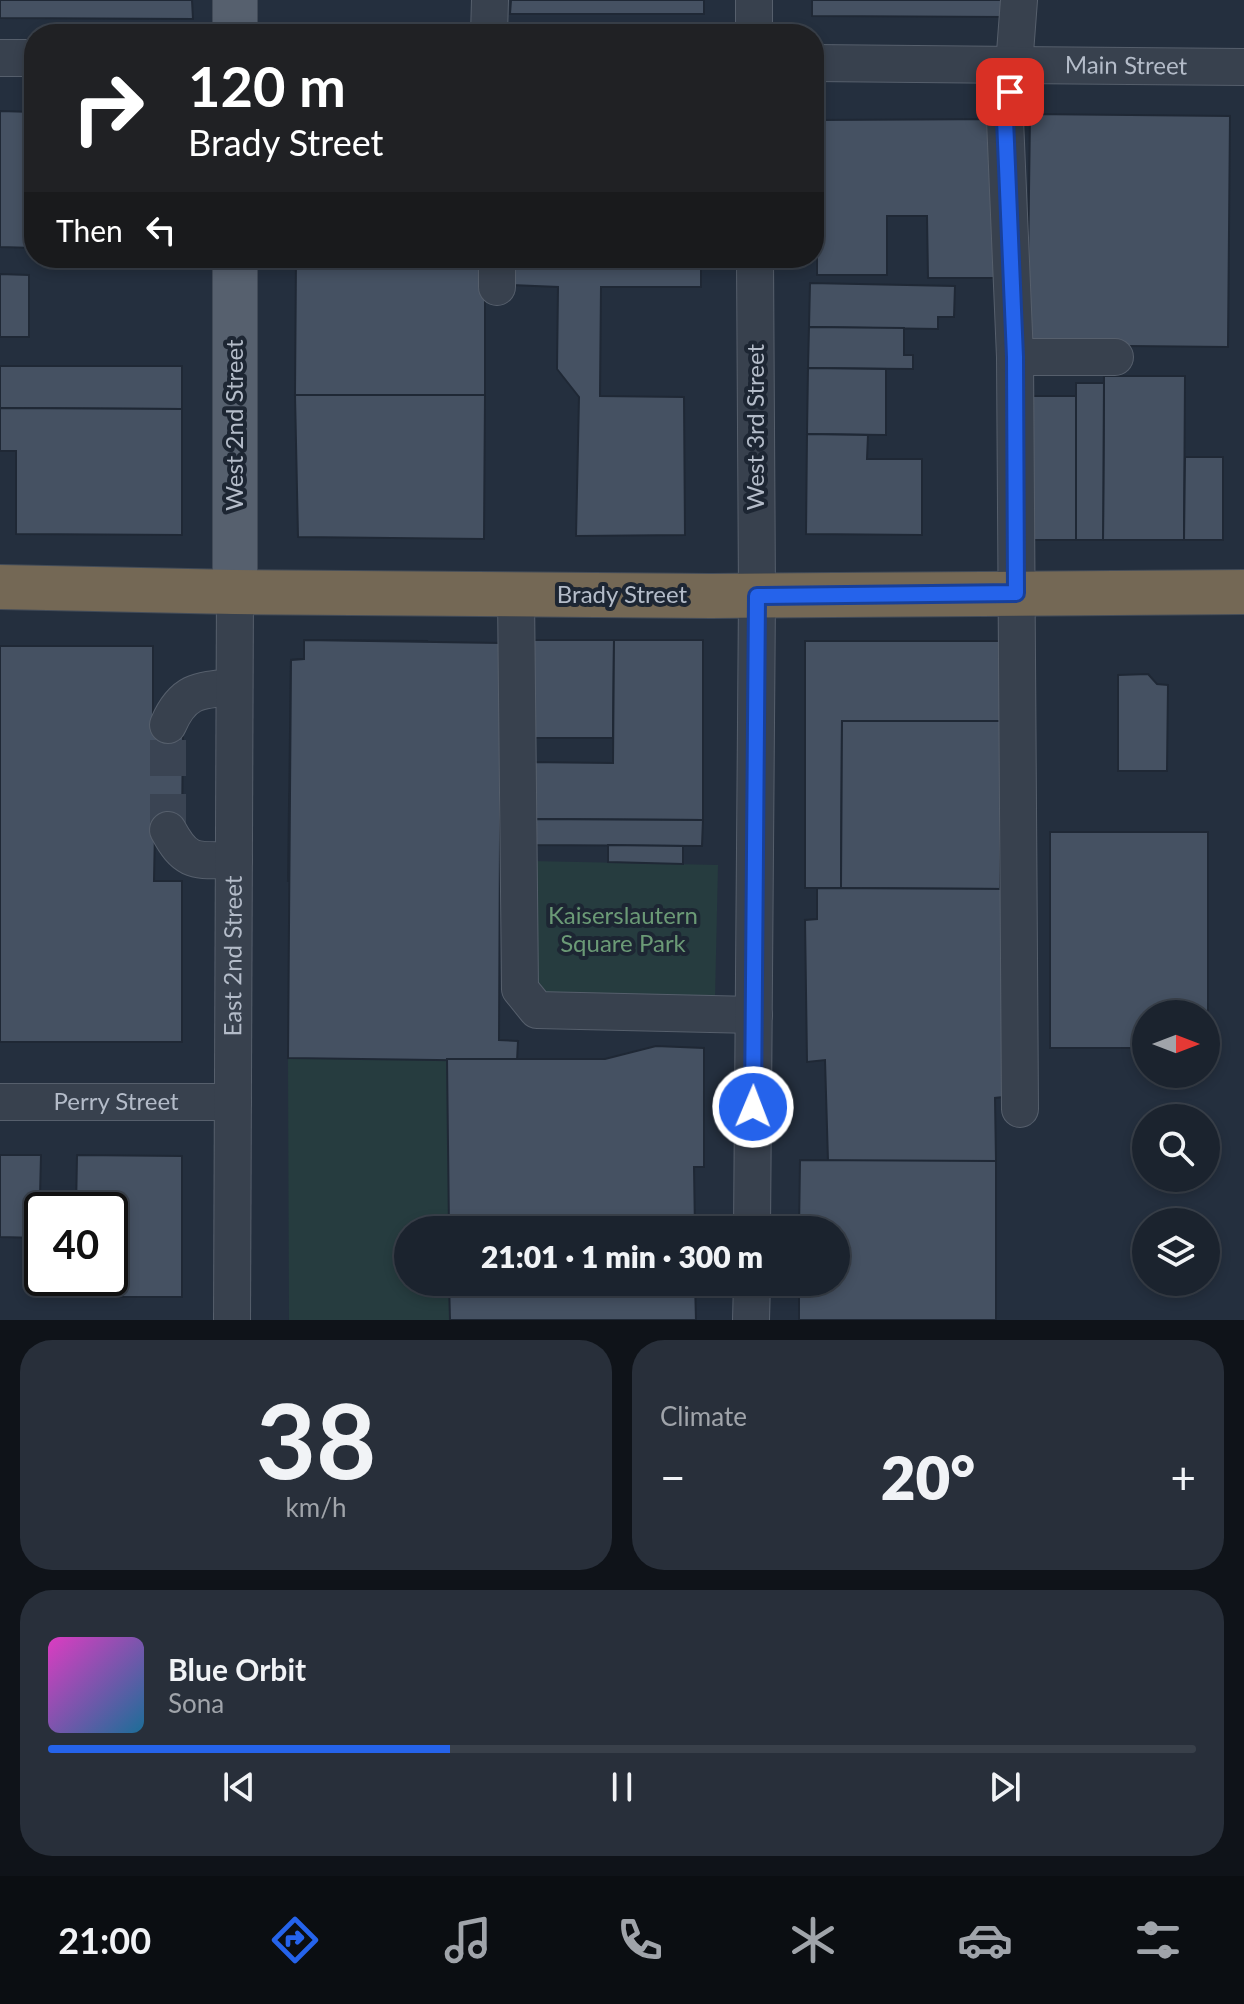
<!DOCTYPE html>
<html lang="en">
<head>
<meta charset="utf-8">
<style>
  :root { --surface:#1b232e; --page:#282f3a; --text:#f1f3f6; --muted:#a0a4aa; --line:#39404a; --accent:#2563eb }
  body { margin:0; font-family:Lato,sans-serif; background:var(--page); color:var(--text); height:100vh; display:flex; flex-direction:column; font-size:30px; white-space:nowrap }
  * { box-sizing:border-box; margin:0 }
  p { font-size:26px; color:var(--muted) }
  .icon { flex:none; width:44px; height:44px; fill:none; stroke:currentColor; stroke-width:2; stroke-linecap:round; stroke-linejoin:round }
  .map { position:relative; height:1320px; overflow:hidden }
  .side { display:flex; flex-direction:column; gap:20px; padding:20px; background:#0f1319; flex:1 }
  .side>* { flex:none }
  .top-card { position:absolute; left:24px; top:24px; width:800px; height:244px; border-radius:32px; box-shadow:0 4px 12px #0003,0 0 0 2px var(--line); background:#202124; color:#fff; overflow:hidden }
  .needle { width:52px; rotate:90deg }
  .buttons { position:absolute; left:1132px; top:1000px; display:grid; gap:16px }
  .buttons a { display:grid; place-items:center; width:88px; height:88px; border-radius:50%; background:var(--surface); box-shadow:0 4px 12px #0003,0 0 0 2px var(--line); font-size:40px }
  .speed { position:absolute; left:24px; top:1192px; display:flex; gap:16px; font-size:40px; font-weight:700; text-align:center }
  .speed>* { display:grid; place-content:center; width:104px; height:104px; border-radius:50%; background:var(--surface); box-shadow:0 4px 12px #0003,0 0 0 2px var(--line); line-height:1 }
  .speed .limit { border:4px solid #111; border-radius:12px; background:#fff; color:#111 }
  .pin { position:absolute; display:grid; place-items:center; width:68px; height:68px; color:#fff; margin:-34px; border-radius:16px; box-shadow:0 4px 12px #0006 }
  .me { position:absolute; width:88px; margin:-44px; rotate:1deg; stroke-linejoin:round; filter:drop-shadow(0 0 6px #0008) }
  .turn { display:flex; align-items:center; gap:28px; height:168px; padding:0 32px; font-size:36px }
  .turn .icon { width:104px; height:104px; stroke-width:2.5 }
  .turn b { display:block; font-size:56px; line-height:68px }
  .then { display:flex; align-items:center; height:76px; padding:0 32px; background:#0003; gap:16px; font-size:30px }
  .big { font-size:60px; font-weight:800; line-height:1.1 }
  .side .tile { flex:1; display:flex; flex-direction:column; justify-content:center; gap:12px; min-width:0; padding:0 28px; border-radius:32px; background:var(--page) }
  .side .dial { align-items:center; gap:0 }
  .dial b { font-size:104px; line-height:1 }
  .song { display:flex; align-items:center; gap:24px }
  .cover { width:96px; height:96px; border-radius:12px; background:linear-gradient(135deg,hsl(310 70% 55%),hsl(200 70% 35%)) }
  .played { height:8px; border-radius:4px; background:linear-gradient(90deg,var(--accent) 35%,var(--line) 35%) }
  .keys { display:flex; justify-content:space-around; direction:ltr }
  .heat { display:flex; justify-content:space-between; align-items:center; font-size:44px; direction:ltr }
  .side .tiles { flex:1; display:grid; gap:20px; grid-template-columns:1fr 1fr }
  .tile:last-child { grid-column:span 2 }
  .trip { position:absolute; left:394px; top:1216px; width:456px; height:80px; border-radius:40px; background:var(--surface); box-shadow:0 4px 12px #0003,0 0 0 2px var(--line); font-weight:800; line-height:80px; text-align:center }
  .dock { display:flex; height:128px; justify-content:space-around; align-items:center; background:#0b0e12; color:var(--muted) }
  .dock .icon { width:56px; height:56px }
  .dock .selected { color:var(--accent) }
  .dock b { font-size:36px; color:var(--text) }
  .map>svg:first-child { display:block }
  .green { fill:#263c3f }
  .building { fill:#455162; stroke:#1f2835; stroke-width:2 }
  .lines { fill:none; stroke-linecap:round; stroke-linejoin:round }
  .minor-tunnel { stroke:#3a4453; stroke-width:36; stroke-dasharray:36 18; stroke-linecap:butt }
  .minor-casing { stroke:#565f6c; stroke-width:38 }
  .major-casing { stroke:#414a57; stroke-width:46 }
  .highway-casing { stroke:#434c59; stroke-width:46 }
  .minor { stroke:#38414e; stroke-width:36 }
  .major { stroke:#56606e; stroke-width:44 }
  .highway { stroke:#746855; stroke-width:44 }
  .route-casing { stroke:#184099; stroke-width:20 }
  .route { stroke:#2563eb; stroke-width:14 }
  .labels { text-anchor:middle; stroke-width:8; stroke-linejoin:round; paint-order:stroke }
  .street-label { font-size:24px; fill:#b4bcc9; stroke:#1d2633 }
  .park-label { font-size:24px; fill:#6b9a76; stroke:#1d2633 }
</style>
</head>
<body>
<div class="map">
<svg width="1244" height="1320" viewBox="0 0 1244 1320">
  <rect width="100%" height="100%" fill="#242f3e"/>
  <g class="green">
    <path d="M532,861l186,4 -3,134 -186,-4z"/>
    <path d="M288,1058l159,1 2,171h-41v52h41l1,38h-161z"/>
  </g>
  <g class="building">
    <path d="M0,0h192l1,19 -193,-1z"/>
    <path d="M511,0h193v14h-194z"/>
    <path d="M812,0h194v17l-194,-1z"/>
    <path d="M0,111l34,1v136l-34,-1z"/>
    <path d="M1030,114l200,2 -2,231 -201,-2z"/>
    <path d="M1005,119v159h-77l-1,-62h-40v59h-70v-155z"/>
    <path d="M296,258h189v137h-190z"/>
    <path d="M511,258h190v29h-100l-1,109 84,1 1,138 -109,1 3,-139 -22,-28 1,-82 -47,-2z"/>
    <path d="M0,274l29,1v62h-29z"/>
    <path d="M810,283l145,3 -1,31h-16v12l-129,-2z"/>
    <path d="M809,327l95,1v27h9v14l-105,-1z"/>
    <path d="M0,366h182v43l-182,-1z"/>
    <path d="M808,368l78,1v66l-79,-1z"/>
    <path d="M1104,376h81l-1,164h-81z"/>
    <path d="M1076,383h28l-1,157h-27z"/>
    <path d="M295,395h190l-1,144 -186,-2z"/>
    <path d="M1029,396h47v144h-48z"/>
    <path d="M0,408l182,1v126l-166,-1v-83h-16z"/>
    <path d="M807,434l61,1 -1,24h55v76l-116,-1z"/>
    <path d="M1185,457h38v83h-39z"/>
    <path d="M304,640l123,1 1,239 -140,1 3,-221 13,-1z"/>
    <path d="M304,640l197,3 -2,397 19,1 -1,20 -229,-3 3,-398 13,-1z"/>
    <path d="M527,640h87l-1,98h-86z"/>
    <path d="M614,640h89v180l-177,-1v-57l87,1z"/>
    <path d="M805,641h196v80h-159l-1,167h-36z"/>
    <path d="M0,646h153v79h30l-1,105h-27l-1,51h28v161h-182z"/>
    <path d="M1148,674l9,10 11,1 -1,86h-49v-96z"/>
    <path d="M842,721h159l-1,168 -159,-1z"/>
    <path d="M526,819l177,1 -1,26 -176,-1z"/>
    <path d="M1050,832h158v216h-2v-34h-60v34h-96z"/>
    <path d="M608,845l75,1v18l-75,-2z"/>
    <path d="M817,888l196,1v207l-18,2 1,63h-168l-3,-101 -18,2 -2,-142 12,-1z"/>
    <path d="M656,1046l48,2v119h-10l1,63h-246l-2,-171h158z"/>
    <path d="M0,1155h41l-2,83 -39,-1z"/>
    <path d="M77,1155l105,1v141h-107v-19h35v-68h-34z"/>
    <path d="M800,1160l196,1v159h-197v-38h37v-52h-37z"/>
    <path d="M449,1282h246l1,38h-246z"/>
  </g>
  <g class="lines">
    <path class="minor-tunnel" d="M168,830v-105"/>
    <defs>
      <g id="minor">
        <path d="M754,0v34"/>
        <path d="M1019,0l-5,66 -9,53 10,238 5,752"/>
        <path d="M489,34l1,-34"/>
        <path d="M0,58h34"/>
        <path id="s1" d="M814,63l430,4"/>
        <path d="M497,287v-29"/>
        <path d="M1015,357h100"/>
        <path d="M516,595l4,394 17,21 217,5"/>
        <path d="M168,725c15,-35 31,-35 66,-38"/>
        <path d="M168,830c19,35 28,30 66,30"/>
        <path id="s2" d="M0,1102h233"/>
        <path d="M752,1230l5,-634 -2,-338"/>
        <path id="s3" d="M232,1320l3,-728"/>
        <path d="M751,1320l1,-38"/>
      </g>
      <g id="major">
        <path d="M235,0v34"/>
        <path d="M235,258v334"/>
      </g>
      <path id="highway" d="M0,587l235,5 476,4 533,-4"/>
    </defs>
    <use href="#minor" class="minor-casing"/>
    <use href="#major" class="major-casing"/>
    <use href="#highway" class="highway-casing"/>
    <use href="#minor" class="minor"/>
    <use href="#major" class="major"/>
    <use href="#highway" class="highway"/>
  </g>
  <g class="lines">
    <defs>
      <path id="route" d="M753,1107l4,-511 259,-3 -1,-236 -10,-238 5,-27"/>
    </defs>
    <use href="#route" class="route-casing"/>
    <use href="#route" class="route"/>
  </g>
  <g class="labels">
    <g class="street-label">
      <text dy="8" stroke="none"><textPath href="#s1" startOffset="312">Main Street</textPath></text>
      <text transform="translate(235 425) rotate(-90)" y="8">West 2nd Street</text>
      <text transform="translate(756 427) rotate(-90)" y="8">West 3rd Street</text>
      <text x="622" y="603">Brady Street</text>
      <text dy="8" stroke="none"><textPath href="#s3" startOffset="364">East 2nd Street</textPath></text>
      <text dy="8" stroke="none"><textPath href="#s2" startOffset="116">Perry Street</textPath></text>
    </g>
    <g class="park-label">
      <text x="623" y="924">Kaiserslautern<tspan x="623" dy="28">Square Park</tspan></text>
    </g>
  </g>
</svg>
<div class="buttons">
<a><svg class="needle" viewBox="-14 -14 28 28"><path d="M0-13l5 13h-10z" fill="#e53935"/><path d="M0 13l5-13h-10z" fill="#a0a4aa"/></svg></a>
<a><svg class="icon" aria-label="search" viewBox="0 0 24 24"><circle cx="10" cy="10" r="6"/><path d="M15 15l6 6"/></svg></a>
<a><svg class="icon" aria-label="layers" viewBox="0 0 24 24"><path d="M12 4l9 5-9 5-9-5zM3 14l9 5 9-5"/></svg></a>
</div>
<div class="speed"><div class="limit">40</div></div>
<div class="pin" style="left:1010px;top:92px;background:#d93025"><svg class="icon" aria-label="arrive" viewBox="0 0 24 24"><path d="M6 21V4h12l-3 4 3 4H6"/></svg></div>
<svg class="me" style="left:753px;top:1107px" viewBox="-20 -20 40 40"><circle r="17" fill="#2563eb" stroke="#fff" stroke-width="3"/><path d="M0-11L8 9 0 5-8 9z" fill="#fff"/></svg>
<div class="trip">21:01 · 1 min · 300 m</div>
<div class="top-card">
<div class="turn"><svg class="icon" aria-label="right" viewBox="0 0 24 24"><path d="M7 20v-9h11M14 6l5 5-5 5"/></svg><div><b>120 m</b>Brady Street</div></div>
<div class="then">Then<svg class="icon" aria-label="left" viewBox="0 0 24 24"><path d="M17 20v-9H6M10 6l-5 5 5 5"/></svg></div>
</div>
</div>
<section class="side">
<div class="tiles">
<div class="tile dial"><b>38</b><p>km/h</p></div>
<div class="tile"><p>Climate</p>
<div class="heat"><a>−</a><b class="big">20°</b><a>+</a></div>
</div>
<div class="tile">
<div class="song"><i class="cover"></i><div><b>Blue Orbit</b><p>Sona</p></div></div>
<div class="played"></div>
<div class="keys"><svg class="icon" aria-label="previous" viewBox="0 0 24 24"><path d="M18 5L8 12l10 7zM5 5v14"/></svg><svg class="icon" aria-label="pause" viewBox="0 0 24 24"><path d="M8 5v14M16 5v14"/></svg><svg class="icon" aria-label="next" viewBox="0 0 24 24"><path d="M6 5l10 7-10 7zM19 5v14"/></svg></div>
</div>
</div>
</section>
<nav class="dock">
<b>21:00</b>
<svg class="icon selected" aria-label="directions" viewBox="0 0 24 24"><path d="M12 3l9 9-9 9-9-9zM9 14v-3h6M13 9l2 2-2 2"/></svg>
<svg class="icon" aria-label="music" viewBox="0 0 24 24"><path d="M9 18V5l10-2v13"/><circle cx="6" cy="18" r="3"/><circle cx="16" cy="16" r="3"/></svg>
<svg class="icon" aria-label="phone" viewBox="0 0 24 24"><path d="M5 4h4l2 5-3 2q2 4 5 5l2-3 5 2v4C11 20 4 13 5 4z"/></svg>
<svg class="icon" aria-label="climate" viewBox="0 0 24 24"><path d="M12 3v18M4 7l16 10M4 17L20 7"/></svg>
<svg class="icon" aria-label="car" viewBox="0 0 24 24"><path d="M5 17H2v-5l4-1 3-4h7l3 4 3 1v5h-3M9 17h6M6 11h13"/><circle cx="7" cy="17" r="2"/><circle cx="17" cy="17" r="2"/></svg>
<svg class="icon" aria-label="filters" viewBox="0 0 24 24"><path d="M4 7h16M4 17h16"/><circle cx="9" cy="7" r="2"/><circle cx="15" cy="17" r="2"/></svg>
</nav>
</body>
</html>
